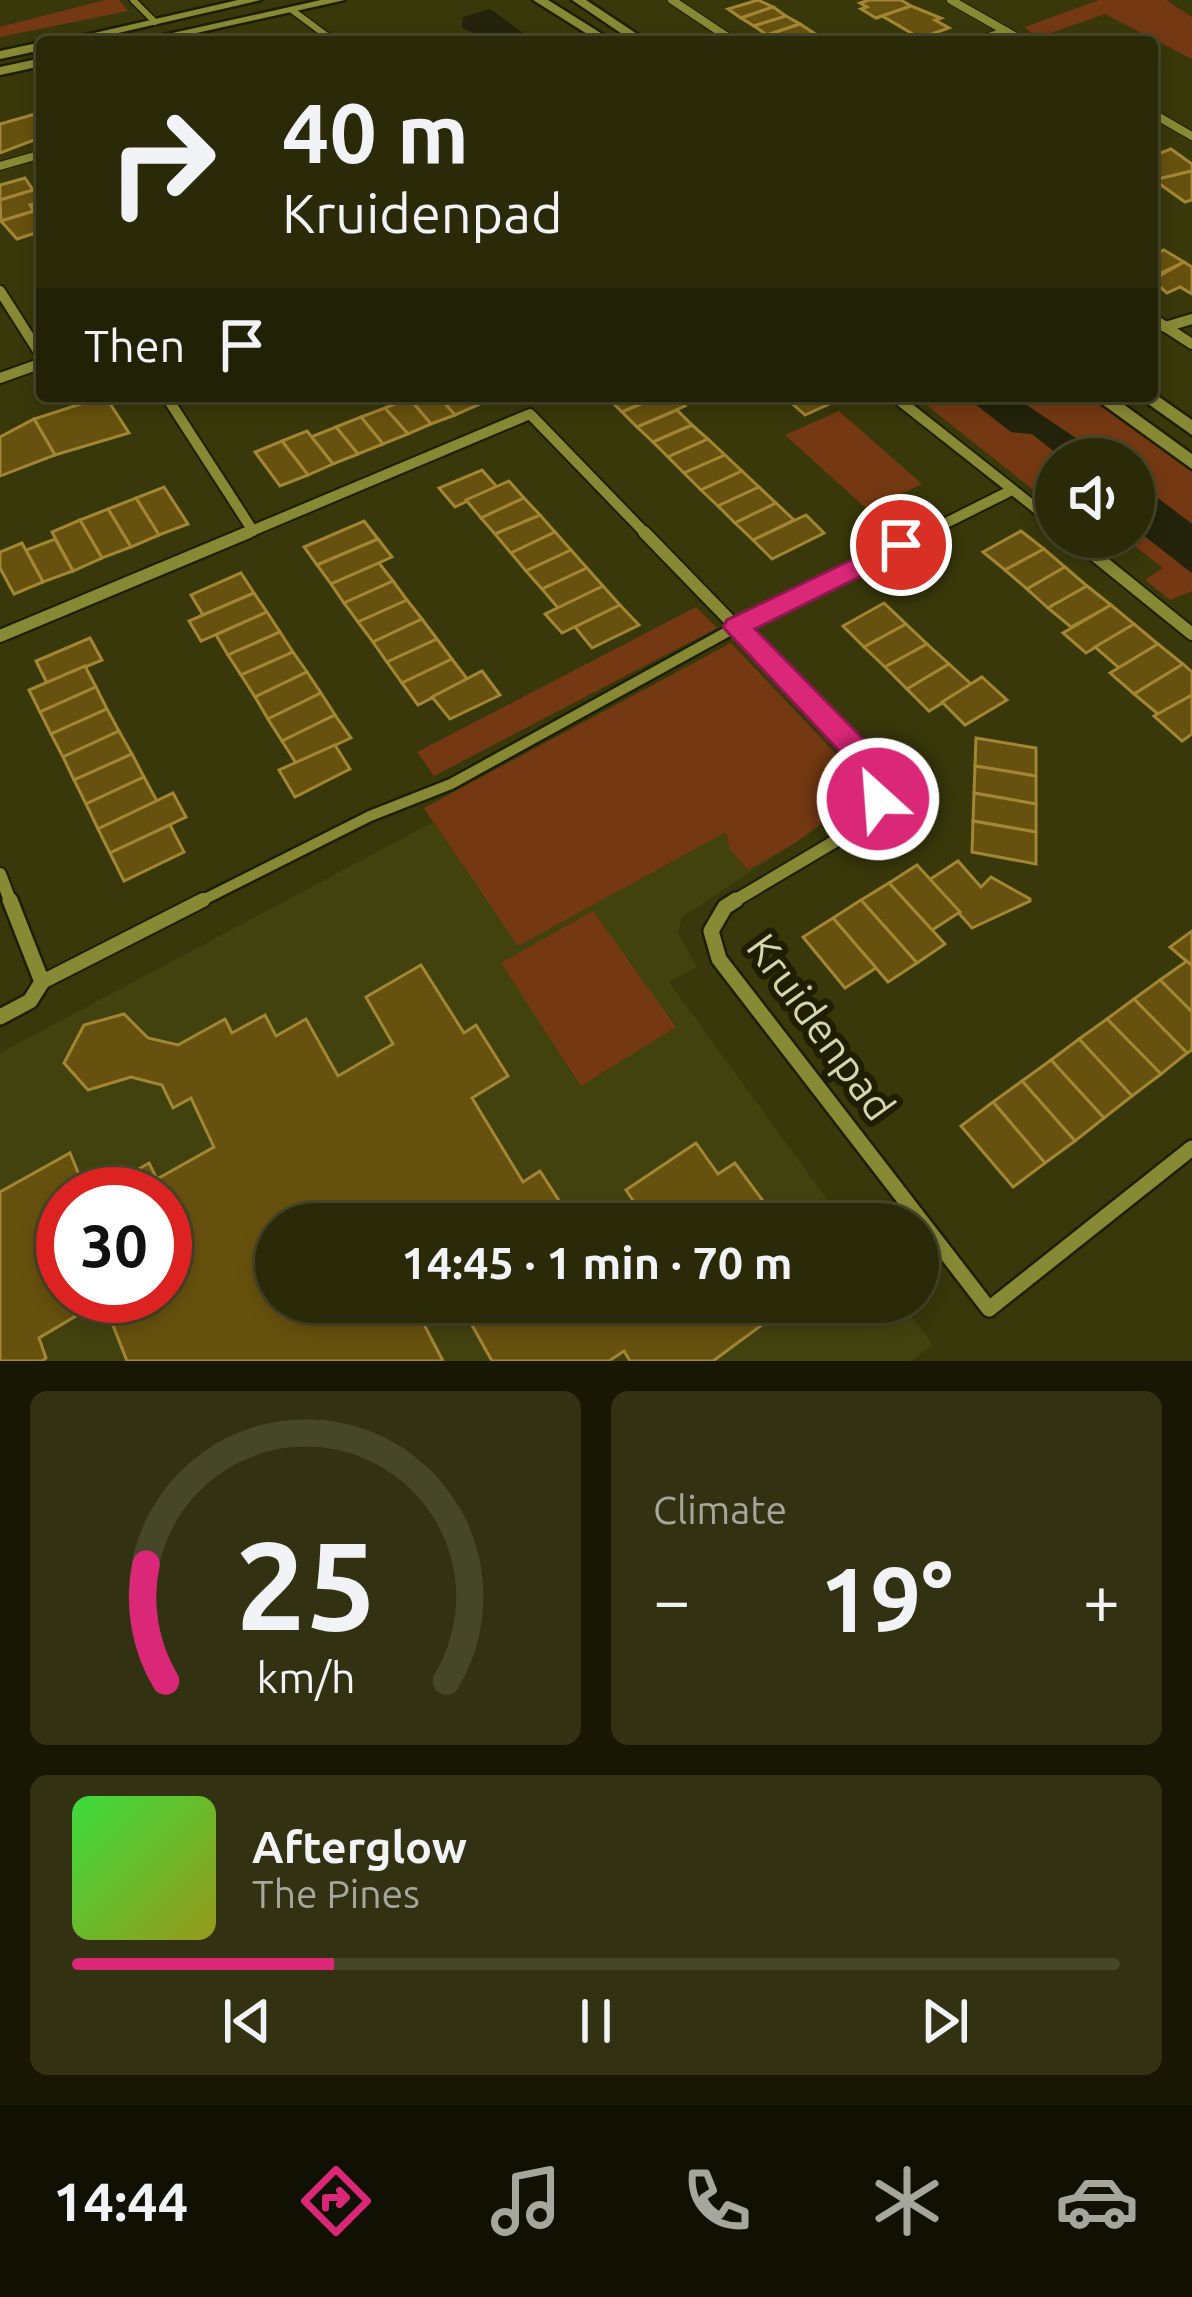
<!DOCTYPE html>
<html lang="en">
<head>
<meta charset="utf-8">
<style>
  :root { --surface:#2a2a08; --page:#323212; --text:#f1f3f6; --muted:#a5a79c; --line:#464629; --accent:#db2777 }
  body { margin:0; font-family:Ubuntu,sans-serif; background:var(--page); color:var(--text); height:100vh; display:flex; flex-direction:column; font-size:45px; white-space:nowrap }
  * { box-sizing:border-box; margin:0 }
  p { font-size:39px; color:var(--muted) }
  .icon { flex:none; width:66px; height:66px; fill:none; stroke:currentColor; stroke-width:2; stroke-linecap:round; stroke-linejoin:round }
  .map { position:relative; height:1361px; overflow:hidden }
  .side { display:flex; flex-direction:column; gap:30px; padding:30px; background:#171704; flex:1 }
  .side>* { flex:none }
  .top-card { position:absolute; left:36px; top:36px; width:1122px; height:366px; border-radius:12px; box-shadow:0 6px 18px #0003,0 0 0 3px var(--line); background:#2a2a08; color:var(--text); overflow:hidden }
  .controls { position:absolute; left:1035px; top:438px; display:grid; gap:24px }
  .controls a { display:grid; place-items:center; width:120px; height:120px; border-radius:50%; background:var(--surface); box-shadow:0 6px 18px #0003,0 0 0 3px var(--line); font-size:60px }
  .speed { position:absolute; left:36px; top:1167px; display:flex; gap:24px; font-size:60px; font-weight:700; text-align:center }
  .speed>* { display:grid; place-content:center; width:156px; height:156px; border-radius:50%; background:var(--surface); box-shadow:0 6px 18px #0003,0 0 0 3px var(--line); line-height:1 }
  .speed .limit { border:18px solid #d22; background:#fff; color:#111 }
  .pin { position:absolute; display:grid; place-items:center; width:102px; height:102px; color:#fff; margin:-51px; border:6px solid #fff; border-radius:50%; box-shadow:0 3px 12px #0007 }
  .me { position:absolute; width:132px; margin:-66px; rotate:334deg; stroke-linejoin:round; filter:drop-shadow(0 0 9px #0008) }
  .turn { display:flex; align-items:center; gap:42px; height:252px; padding:0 48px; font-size:54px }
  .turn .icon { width:156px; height:156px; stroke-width:2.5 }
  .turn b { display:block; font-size:84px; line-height:102px }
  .then { display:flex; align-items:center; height:114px; padding:0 48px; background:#0003; gap:24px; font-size:45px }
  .big { font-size:90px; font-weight:700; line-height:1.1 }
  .side .tile { flex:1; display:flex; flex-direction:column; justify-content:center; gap:18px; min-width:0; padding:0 42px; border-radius:18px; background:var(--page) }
  .side .dial { align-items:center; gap:0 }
  .dial svg { height:312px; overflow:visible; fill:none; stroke:var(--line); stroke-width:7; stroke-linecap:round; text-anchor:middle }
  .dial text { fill:var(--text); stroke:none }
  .song { display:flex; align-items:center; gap:36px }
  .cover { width:144px; height:144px; border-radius:18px; background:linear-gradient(135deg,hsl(120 70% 55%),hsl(60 70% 35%)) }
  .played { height:12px; border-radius:6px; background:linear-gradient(90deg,var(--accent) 25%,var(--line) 25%) }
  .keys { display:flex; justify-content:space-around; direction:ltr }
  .heat { display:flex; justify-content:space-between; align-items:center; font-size:66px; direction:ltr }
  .side .tiles { flex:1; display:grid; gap:30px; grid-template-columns:1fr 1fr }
  .tile:last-child { grid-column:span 2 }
  .trip { position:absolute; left:255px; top:1203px; width:684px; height:120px; border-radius:60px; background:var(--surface); box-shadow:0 6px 18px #0003,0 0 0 3px var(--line); font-weight:700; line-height:120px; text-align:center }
  .tabs { display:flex; height:192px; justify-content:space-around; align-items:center; background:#111103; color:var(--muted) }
  .tabs .icon { width:84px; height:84px }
  .tabs .selected { color:var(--accent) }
  .tabs b { font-size:54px; color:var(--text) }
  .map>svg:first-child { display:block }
  .built { fill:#42420f; fill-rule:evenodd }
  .green { fill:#743912 }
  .water { fill:#22230a }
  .building { fill:#67510e; stroke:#a38634; stroke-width:3 }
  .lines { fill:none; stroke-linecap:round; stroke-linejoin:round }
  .service-casing { stroke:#1e1e04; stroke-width:9 }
  .pedestrian-far1-casing { stroke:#1e1e04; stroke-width:15 }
  .pedestrian-casing { stroke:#1e1e04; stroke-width:18 }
  .minor-far3-casing { stroke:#1e1e04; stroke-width:10 }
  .minor-far2-casing { stroke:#1e1e04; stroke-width:14 }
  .minor-far1-casing { stroke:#1e1e04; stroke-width:16 }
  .minor-casing { stroke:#1e1e04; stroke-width:20 }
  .tertiary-casing { stroke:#1e1e04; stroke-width:5 }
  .service { stroke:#888935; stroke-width:6 }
  .pedestrian-far1 { stroke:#888935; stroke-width:10 }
  .pedestrian { stroke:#888935; stroke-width:14 }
  .minor-far3 { stroke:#888935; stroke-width:8 }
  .minor-far2 { stroke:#888935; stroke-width:10 }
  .minor-far1 { stroke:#888935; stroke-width:12 }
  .minor { stroke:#888935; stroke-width:15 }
  .tertiary { fill:#888935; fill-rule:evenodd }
  .route { fill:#db2777; stroke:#8e194d; stroke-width:3 }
  .labels { text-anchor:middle; stroke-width:12; stroke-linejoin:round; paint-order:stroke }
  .near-street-label { font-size:42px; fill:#d4d6ae; stroke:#1f1e00 }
</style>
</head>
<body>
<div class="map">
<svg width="1192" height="1361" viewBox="0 0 1192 1361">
  <rect width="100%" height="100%" fill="#38380a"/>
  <path class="built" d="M731,643l103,109 9,19 -1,20 -16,31 -144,95 -4,16 19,34 -28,15 176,242h-569v78h625l32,43 -22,16h-911v-308l433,-231 -9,-14zM63,1194h102v102h-102z"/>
  <g class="green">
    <path d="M105,0h14l9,11 -128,26v-10z"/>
    <path d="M1099,0h67l26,17v42l-87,-45 -69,24 -11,-11z"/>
    <path d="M915,396h50l46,36 21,2 24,19v55z"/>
    <path d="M1013,396h74l105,76v52l-58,-44v-21h-27z"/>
    <path d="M839,411l83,73 -54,26 -83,-75z"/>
    <path d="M1134,528l58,45v18l-22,9 -25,-20 18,-12 -40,-31h11z"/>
    <path d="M696,607l21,21 -283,148 -17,-24z"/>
    <path d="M731,643l103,109c29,64 -41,91 -86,118l-18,-21 -4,-17 -208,114 -94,-138z"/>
    <path d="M593,911l83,116 -95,59 -80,-123z"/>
  </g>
  <g class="water">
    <path d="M490,9l46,33h-48l-26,-15 1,-10z"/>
    <path d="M965,396h48l94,63h-51v8l-1,-15 -23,-18 -21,-2z"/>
    <path d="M1134,480l58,44v49l-58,-45z"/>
  </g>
  <g class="building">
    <path d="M758,0l15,7 -32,11 -13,-9z"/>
    <path d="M869,0h32l10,6 -35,12 -15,-9 6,-2 -7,-4z"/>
    <path d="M911,6l30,12 -6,2 14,8 -29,10 -38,-22 -6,2z"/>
    <path d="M773,7l13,9 -32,10 -13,-8z"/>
    <path d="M786,16l14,8 -33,11 -13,-9z"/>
    <path d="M800,24l14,9 -29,9 -18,-7z"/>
    <path d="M42,112v25l-42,16v-29z"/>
    <path d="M1171,149l21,15v7l-38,9 -2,-24z"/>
    <path d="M1192,171v29l-7,2 -31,-22z"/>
    <path d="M25,178l8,12 -33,10v-15z"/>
    <path d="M33,190l9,12 -12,3 4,6 -33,10 -1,-21z"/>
    <path d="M34,211l8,5v15l-25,8 -16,-18z"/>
    <path d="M1164,250l20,12 -32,15v-22z"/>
    <path d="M1184,262l8,5v27l-12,-7 -13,6 -15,-13z"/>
    <path d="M105,396l24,37 -74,22 -21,-36z"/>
    <path d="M438,396h32l8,9 -23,10z"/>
    <path d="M438,396l17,19 -24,9 -22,-26z"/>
    <path d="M606,396h53l-37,16z"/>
    <path d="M659,396h16l10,10 -48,21 -15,-15z"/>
    <path d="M790,396h57l-42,19 -19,-17z"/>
    <path d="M409,398l22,26 -23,10 -23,-26z"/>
    <path d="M385,408l23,26 -25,10 -22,-27z"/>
    <path d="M677,410l15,15 -39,17 -16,-15z"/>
    <path d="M361,417l22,27 -25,10 -22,-27z"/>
    <path d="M34,419l21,36 -55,21v-39z"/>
    <path d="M692,425l16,14 -40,18 -15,-15z"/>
    <path d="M336,427l22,27 -25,10 -22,-27z"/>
    <path d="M307,431l26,33 -25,11 -26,-34z"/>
    <path d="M708,439l17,16 -41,18 -16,-16z"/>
    <path d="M282,441l26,34 -28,11 -25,-34z"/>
    <path d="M725,455l17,16 -41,19 -17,-17z"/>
    <path d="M482,470l15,17 -42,20 -16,-19z"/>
    <path d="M742,471l17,16 -41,19 -17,-16z"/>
    <path d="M509,481l15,17 -43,20 -15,-18z"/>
    <path d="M164,487l24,37 -29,11 -23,-37z"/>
    <path d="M759,487l17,16 -41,20 -17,-17z"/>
    <path d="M136,498l23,37 -28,12 -23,-38z"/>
    <path d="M524,498l16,17 -45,19 -14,-16z"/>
    <path d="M776,503l18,17 -41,20 -18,-17z"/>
    <path d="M108,509l23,38 -29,11 -22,-38z"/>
    <path d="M540,515l15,17 -44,21 -16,-19z"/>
    <path d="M806,515l18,18 -52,26 -19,-19z"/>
    <path d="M80,520l22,38 -29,13 -21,-39z"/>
    <path d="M364,521l14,18 -61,26 -13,-18z"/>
    <path d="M1021,531l23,18 -39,21 -22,-18z"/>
    <path d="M555,532l16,18 -45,21 -15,-18z"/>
    <path d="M55,539l18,32 -30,11 -17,-32z"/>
    <path d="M378,539l14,18 -61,27 -14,-19z"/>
    <path d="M22,543l21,39 -29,12 -14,-26v-16z"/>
    <path d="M1044,549l21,18 -38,22 -22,-19z"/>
    <path d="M571,550l16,18 -45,21 -16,-18z"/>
    <path d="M379,563l14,18 -49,22 -13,-19z"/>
    <path d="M1065,567l22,19 -39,22 -21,-19z"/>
    <path d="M587,568l16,18 -45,22 -16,-19z"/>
    <path d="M241,573l13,20 -51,22 -12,-20z"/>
    <path d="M393,581l14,19 -49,22 -14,-19z"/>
    <path d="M603,586l17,19 -58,28 -17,-19z"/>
    <path d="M1087,586l24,19 -40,22 -23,-19z"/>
    <path d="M254,593l13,19 -66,29 -12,-20z"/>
    <path d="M407,600l15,19 -49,23 -15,-20z"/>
    <path d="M884,603l22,21 -42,23 -21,-21z"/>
    <path d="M620,605l19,20 -47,23 -17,-21z"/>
    <path d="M1111,605l23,19 -48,29 -23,-20z"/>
    <path d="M267,612l13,20 -52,23 -12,-20z"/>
    <path d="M422,619l15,20 -50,23 -14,-20z"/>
    <path d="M906,624l21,20 -42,23 -21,-20z"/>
    <path d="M1134,624l24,20 -39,24 -24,-21z"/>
    <path d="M280,632l13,20 -52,23 -13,-20z"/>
    <path d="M90,638l12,22 -55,23 -11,-22z"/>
    <path d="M437,639l15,20 -50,24 -15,-21z"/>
    <path d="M927,644l22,20 -42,25 -22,-22z"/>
    <path d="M1158,644l25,20 -49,30 -24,-21z"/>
    <path d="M293,652l14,20 -52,25 -14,-22z"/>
    <path d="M452,659l16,21 -50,25 -16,-22z"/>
    <path d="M949,664l23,21 -43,26 -22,-22z"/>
    <path d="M1183,664l9,8v23l-24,15 -10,4 -24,-20z"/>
    <path d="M85,666l11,21 -56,25 -11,-22z"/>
    <path d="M482,671l18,24 -50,24 -18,-22z"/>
    <path d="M307,672l14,21 -53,26 -13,-22z"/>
    <path d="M982,677l25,23 -42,25 -23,-23z"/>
    <path d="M96,687l11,22 -56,25 -11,-22z"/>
    <path d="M321,693l14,22 -53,26 -14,-22z"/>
    <path d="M1192,695v39l-10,7 -28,-25z"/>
    <path d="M107,709l12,22 -56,26 -12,-23z"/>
    <path d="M335,715l16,23 -55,25 -14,-22z"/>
    <path d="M119,731l13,23 -58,26 -11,-23z"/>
    <path d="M976,738l60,10v28l-61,-10z"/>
    <path d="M335,745l15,24 -55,28 -16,-27z"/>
    <path d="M132,754l12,23 -58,27 -12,-24z"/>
    <path d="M975,766l61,10v28l-62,-11z"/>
    <path d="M144,777l13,24 -59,28 -12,-25z"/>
    <path d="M173,793l13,24 -76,36 -12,-24z"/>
    <path d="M974,793l62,11v28l-63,-11z"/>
    <path d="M973,821l63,11v32l-64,-12z"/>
    <path d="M170,825l14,27 -60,29 -14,-28z"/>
    <path d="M958,861l23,26 10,-10 39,22v2l-58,27 -43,-48z"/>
    <path d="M917,865l43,47 -28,18 -43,-47z"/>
    <path d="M889,883l56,61 -28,19 -56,-63z"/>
    <path d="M861,900l56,63 -29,19 -55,-64z"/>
    <path d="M833,918l43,50 -31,20 -42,-51z"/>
    <path d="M1192,931v35l-22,-19z"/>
    <path d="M1187,961l5,5v46l-32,-32z"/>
    <path d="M421,965l43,68 12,-8 32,51 -36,22 51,84 17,-11 34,53h-298v78h150l-10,7 27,52h-316l-24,-61 -64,38 7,20 -4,3h-42v-169l70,-39 17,41h-24v102h102v-102h-70l54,-31 8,16 57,-32 -23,-49 -18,10 -11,-23 -31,-8 -43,13 -24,-27 20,-38 40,-11 24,24 30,7 47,-26 7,14 33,-18 11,21 30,-17 32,57 55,-32 -27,-47z"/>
    <path d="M1160,980l32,32v38l-5,3 -53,-54z"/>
    <path d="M1134,999l53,54 -26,21 -54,-55z"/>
    <path d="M1107,1019l54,55 -29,22 -53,-57z"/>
    <path d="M1079,1039l53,57 -28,22 -53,-58z"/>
    <path d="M1051,1060l53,58 -29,23 -53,-60z"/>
    <path d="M1022,1081l53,60 -30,22 -52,-61z"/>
    <path d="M993,1102l52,61 -32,24 -52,-61z"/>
    <path d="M696,1143l22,31 17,-11 45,61h-166l24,-16 -12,-18z"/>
    <path d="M459,1302h334l-80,59h-83l-6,-10 -15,10h-117z"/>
  </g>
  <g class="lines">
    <defs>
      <g id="service">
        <path d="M133,0l22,22"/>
        <path d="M292,10l43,32"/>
      </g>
      <path id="pedestrian-far1" d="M197,903l173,-87 81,-32 285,-157"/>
      <path id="pedestrian" d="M42,982l161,-82"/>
      <g id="minor-far3">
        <path d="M672,0l63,42"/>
        <path d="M951,0l74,42"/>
        <path d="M975,42l31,-11"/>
        <path d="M1152,113l40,23"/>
        <path d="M0,166l42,-12"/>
      </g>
      <g id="minor-far2">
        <path d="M0,291l42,66"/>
        <path d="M1152,318l40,26"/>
        <path d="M1165,327l27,-8"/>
        <path d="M0,378l42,-15"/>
        <path d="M166,396l87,135"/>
        <path d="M894,396l162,128"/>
        <path d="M242,535l288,-121 117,121"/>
        <path d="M922,535l90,-45"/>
      </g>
      <g id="minor-far1">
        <path d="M644,532l225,232 9,35 -24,31 -123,73"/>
        <path d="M1072,537l120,97"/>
        <path d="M736,627l192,-95"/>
        <path d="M0,636l249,-104"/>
        <path d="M0,874l11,29"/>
      </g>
      <g id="minor">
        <path d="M736,900l-11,7 -14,24 8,28 270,350 203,-161"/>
        <path d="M0,1017l30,-16 12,-19 -32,-82"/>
      </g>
      <g id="tertiary">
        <path d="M238,0h23l-182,42h-24z"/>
        <path d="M321,0h24l-189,42h-24z"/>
        <path d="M533,0h15l67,42h-15z"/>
        <path d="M572,0h14l63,42h-15z"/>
        <path d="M42,42v8l-42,9v-8z"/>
        <path d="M42,58v8l-42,9v-8z"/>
        <path d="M1152,392l40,28v15l-55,-39h15z"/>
        <path d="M1091,396h21l80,58v15z"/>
      </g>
    </defs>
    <use href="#service" class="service-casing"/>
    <use href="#pedestrian-far1" class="pedestrian-far1-casing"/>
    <use href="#pedestrian" class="pedestrian-casing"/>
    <use href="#minor-far3" class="minor-far3-casing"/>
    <use href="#minor-far2" class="minor-far2-casing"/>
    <use href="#minor-far1" class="minor-far1-casing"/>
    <use href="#minor" class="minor-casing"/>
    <use href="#tertiary" class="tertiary-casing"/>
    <use href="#service" class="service"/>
    <use href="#pedestrian-far1" class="pedestrian-far1"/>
    <use href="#pedestrian" class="pedestrian"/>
    <use href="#minor-far3" class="minor-far3"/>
    <use href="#minor-far2" class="minor-far2"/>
    <use href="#minor-far1" class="minor-far1"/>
    <use href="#minor" class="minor"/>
    <use href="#tertiary" class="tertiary"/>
  </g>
  <path class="route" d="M901,536l12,9 -4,7 -154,77 125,127 12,43 -14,12 -11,-3 -11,-39 -133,-142 4,-7z"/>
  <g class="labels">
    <g class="near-street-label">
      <text transform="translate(821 1027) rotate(54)" y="15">Kruidenpad</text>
    </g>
  </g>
</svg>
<div class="controls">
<a><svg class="icon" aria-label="sound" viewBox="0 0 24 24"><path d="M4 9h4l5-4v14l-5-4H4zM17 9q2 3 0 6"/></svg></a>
</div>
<div class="speed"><div class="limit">30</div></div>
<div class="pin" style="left:901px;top:545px;background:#d93025"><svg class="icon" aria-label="arrive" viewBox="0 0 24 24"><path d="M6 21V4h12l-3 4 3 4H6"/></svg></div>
<svg class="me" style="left:878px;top:799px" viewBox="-20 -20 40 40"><circle r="17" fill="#db2777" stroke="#fff" stroke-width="3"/><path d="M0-11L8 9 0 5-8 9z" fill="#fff"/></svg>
<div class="trip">14:45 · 1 min · 70 m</div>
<div class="top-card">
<div class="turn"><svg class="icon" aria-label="right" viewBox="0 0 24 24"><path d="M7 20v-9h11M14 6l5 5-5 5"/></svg><div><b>40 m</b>Kruidenpad</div></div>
<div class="then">Then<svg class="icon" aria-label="arrive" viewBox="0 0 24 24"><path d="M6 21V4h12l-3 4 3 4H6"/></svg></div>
</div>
</div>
<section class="side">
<div class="tiles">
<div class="tile dial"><svg viewBox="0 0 100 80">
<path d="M14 69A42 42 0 1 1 86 69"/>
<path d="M14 69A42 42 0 0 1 9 39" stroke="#db2777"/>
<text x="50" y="56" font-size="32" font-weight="700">25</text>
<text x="50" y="72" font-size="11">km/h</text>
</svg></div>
<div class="tile"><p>Climate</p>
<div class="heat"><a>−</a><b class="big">19°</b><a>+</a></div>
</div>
<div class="tile">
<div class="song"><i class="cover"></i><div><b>Afterglow</b><p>The Pines</p></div></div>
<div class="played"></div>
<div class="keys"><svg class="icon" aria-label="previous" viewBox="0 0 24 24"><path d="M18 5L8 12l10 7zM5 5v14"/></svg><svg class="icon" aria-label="pause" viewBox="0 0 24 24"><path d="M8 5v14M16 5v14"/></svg><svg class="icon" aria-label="next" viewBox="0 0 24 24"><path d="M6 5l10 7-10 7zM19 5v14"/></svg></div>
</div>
</div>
</section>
<nav class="tabs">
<b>14:44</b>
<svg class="icon selected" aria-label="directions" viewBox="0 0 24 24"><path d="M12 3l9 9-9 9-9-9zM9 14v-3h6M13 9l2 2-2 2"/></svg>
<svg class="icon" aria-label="music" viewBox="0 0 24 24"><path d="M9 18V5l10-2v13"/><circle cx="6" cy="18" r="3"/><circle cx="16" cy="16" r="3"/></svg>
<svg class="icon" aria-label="phone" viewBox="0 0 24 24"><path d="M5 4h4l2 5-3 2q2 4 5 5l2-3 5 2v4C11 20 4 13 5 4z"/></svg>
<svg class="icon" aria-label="climate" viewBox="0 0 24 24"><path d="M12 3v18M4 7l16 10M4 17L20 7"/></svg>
<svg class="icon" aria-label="car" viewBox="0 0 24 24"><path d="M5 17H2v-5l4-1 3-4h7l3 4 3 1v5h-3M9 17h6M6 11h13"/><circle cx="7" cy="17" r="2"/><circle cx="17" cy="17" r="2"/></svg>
</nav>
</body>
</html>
